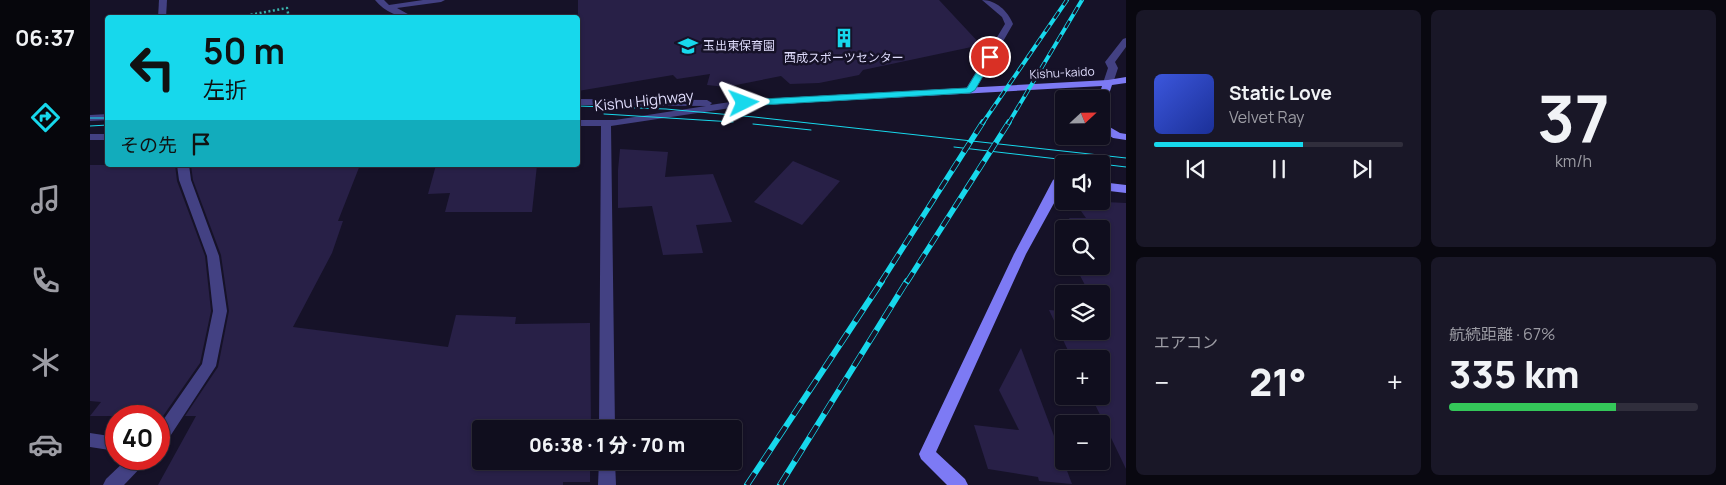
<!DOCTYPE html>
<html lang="ja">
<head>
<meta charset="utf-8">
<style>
  :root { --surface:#100e1e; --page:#191727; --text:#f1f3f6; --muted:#9c9ca4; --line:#302e3c; --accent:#17d8ec }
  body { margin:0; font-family:Manrope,"Noto Sans JP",sans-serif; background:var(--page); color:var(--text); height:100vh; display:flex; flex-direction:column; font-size:19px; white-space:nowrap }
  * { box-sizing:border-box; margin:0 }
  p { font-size:16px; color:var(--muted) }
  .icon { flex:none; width:28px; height:28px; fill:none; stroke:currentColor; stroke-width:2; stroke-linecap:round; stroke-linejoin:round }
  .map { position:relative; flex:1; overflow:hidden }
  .drawer { display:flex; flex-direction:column; gap:10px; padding:10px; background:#090810; width:600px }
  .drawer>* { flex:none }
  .guide { position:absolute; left:15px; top:15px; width:475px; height:152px; border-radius:5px; box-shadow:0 1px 4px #0004,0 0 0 1px var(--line); background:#17d8ec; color:#111; overflow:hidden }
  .needle { width:32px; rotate:68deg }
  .tools { position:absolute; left:965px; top:90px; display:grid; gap:10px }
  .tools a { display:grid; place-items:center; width:55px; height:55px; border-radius:5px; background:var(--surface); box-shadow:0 1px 4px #0004,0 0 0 1px var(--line); font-size:25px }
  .speed { position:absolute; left:15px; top:405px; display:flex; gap:10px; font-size:25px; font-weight:700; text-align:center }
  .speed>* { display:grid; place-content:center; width:65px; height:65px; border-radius:50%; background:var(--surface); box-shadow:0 1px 4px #0004,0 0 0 1px var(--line); line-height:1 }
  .speed .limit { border:8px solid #d22; background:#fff; color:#111 }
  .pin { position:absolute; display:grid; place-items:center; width:42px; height:42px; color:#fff; margin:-21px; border:2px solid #fff; border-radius:50%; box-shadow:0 1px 5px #0007 }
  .me { position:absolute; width:55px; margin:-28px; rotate:87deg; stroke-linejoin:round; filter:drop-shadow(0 0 4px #0008) }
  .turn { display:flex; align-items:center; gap:18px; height:105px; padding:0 15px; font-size:22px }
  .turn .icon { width:65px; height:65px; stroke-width:2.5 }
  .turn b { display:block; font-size:35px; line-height:42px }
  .then { display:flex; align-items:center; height:48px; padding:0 15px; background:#0003; gap:10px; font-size:19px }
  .big { font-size:38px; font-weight:800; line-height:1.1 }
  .drawer .card { flex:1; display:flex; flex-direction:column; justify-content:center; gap:8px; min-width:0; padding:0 18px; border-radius:8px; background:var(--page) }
  .drawer .dial { align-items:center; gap:0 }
  .dial b { font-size:65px; line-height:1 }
  .song { display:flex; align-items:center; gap:15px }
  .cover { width:60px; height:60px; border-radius:8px; background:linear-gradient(135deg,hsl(230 70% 55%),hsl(230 70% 35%)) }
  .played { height:5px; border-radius:2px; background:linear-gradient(90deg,var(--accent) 60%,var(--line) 60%) }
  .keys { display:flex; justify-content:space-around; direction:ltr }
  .heat { display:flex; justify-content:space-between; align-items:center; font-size:28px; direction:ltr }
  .charge { height:8px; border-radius:4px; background:linear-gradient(90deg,#34c759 67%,var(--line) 0) }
  .drawer .tiles { flex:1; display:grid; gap:10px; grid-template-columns:repeat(2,1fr) }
  .trip { position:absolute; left:382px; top:420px; width:270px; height:50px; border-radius:5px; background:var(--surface); box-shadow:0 1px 4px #0004,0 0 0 1px var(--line); font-weight:800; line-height:50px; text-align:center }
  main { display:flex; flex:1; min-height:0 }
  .tabs { display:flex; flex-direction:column; width:90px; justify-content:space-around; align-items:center; background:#06060c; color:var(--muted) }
  .tabs .icon { width:35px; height:35px }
  .tabs .active { color:var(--accent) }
  .tabs b { font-size:22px; color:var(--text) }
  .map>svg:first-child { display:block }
  .building { fill:#282047 }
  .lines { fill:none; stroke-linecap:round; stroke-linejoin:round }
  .path { stroke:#3ab1aa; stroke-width:2.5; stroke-dasharray:2 2.5; stroke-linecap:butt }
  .lane { fill:#434183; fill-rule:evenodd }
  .street { fill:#434183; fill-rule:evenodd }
  .secondary { fill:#7d7af4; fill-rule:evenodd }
  .tram { stroke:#17d8ec; stroke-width:1 }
  .rail-far2-casing { stroke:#17d8ec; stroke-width:4 }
  .rail-far1-casing { stroke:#17d8ec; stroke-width:5.5 }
  .rail-casing { stroke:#17d8ec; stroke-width:6 }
  .rail-far2 { stroke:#161228; stroke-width:2.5; stroke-dasharray:8; stroke-linecap:butt }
  .rail-far1 { stroke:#161228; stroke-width:4; stroke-dasharray:11; stroke-linecap:butt }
  .rail { stroke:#161228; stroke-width:4.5; stroke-dasharray:14; stroke-linecap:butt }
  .route { fill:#17d8ec; stroke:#0f8c99 }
  .labels { text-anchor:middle; stroke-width:5; stroke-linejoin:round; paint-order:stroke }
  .far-poi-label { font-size:12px; fill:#dfdcfc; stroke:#161228; text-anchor:start }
  .far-street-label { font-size:12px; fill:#dfdcfc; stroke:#161228 }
  .street-label { font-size:15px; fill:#dfdcfc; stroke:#161228 }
</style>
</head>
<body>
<main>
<nav class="tabs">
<b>06:37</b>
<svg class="icon active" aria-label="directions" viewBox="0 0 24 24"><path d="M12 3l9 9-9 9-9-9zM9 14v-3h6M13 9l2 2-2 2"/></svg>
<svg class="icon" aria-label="music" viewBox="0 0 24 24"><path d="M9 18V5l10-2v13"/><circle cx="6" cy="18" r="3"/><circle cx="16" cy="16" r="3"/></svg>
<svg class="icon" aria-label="phone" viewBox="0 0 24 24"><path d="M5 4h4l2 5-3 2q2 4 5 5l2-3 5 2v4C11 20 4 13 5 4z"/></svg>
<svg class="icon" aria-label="climate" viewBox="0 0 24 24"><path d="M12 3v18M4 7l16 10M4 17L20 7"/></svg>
<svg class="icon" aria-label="car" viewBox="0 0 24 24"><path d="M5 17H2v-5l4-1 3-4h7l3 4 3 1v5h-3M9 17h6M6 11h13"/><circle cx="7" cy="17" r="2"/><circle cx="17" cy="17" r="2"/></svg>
</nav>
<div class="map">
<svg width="1036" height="485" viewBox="0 0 1036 485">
  <rect width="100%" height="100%" fill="#161228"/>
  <g class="building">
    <path d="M488,0h361l42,45 -118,25 -4,5 -40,8 -29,1 -9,-8 -55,11 -19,-2 3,-11 -33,5 -4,-4 -95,16z"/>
    <path d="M530,149l48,3 -3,25 48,-3 19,48 -36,3 7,28 -40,2 -11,-49 -34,2v-38z"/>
    <path d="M703,161l47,20 -38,44 -48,-23z"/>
    <path d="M0,165h85l2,16 28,75 6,55 -11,52 -37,53h-73l11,-14 -11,-1z"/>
    <path d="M101,165h169l-22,56h5l-11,32 -39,74 155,20 8,-32 60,2 -1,7 75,-1 1,106h-110v32h109v21h-27v3h-405l38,-69h-11l33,-49 11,-56 -8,-56 -28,-75z"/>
    <path d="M346,165h101l-5,47h-87l5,-19 -22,1z"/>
    <path d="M994,201l42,2v266l-35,-73h10v-37h-29l-23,-49 13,1 -3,-6h5v26h37v-37h-15l-5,-9h4l-10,-19h26v-37h-26l-6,-11h17l-5,-7h8z"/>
    <path d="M931,348l51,136 -33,-3 -1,-4 -50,-8 -14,-44 45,5 -20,-40z"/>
  </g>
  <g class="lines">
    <path class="path" d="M143,18l54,-10 2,10"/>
    <g class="lane">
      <path d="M87,165h12l2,15 28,76 8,55 -11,55 -51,78 -6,2v-20l43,-62 11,-53 -6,-55 -28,-76z"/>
      <path d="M37,459h19l-2,5 -20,21h-21l3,-6z"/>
    </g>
    <g class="street">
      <path d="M69,0h8l-1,18h-8z"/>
      <path d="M285,0h9l5,5 34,-5h22l-4,2 -44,6 18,10c-16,0 -30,-6 -40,-18z"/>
      <path d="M892,0c14,0 26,11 31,24l-38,66 -5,3 -5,-3 40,-66 -3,-7z"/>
      <path d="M1036,38v9l-11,15 3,6 -5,15 -5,3 -3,-1 -2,-2 5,-15 -3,-6 18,-23z"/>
      <path d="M488,99l129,1 5,3 -2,2 34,-5 5,3 -5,3 -133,20 4,303h-16l2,-303h-23v-6h37l91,-14 -128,-1z"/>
      <path d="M18,114v6l-18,1v-6z"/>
      <rect x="0" y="134" width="18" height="6"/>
      <path d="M0,433l26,4v14l-26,-4z"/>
      <path d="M509,461h16l1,24h-18z"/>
    </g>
    <g class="secondary">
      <path d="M1036,77v6l-14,2 -6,18 -5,3v-7h-3l4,-13 -358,20 -5,-3 5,-3 364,-20z"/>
      <path d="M1011,122l19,11 6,1v6l-13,-2 -12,-8z"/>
      <path d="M969,176l5,1v8l-38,69 -90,198 29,27 3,6h-21l-26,-26 -2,-5 95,-200 39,-74z"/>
      <path d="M1011,182l25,3v8l-25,-3z"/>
    </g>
    <g class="tram">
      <path d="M488,106l88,3 88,8 372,41"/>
      <path d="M514,114l129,8"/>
      <path d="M0,118h18"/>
      <path d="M663,124l58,6"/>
      <path d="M0,126l18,-1"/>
      <path d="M864,147l147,17"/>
      <path d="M1011,164l25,3"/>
    </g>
    <defs>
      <g id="rail-far2">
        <path d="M892,124l85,-124"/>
        <path d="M918,124l74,-124"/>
      </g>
      <g id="rail-far1">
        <path d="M791,282l102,-160"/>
        <path d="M817,282l102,-160"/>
      </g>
      <g id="rail">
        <path d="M657,485l135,-204"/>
        <path d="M690,485l127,-204"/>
      </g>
    </defs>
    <use href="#rail-far2" class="rail-far2-casing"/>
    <use href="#rail-far1" class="rail-far1-casing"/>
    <use href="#rail" class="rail-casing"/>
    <use href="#rail-far2" class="rail-far2"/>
    <use href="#rail-far1" class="rail-far1"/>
    <use href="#rail" class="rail"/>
  </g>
  <path class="route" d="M897,55l7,2 -19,33 -5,3 -226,13 -4,-3 4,-3 223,-12z"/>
  <defs>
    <symbol id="building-bare" viewBox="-9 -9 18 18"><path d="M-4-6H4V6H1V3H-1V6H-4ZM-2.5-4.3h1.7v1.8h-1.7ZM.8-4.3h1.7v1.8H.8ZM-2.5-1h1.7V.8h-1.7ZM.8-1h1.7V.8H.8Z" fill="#17d8ec" stroke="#161228" stroke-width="2.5" paint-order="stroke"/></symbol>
    <symbol id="school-bare" viewBox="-9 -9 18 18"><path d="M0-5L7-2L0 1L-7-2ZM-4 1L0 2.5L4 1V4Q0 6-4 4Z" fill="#17d8ec" stroke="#161228" stroke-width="2.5" paint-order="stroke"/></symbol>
  </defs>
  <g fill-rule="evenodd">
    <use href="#building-bare" x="740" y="24" width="28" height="28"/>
    <use href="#school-bare" x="584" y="32" width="28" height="28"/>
  </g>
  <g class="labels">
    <g class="far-poi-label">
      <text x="613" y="50">玉出東保育園</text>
      <text x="754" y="62" text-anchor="middle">西成スポーツセンター</text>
    </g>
    <g class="far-street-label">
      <text transform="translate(972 73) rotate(-3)" y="4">Kishu-kaido</text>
    </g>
    <g class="street-label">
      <text transform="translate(554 101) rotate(-6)" y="5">Kishu Highway</text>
    </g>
  </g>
</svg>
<div class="tools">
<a><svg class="needle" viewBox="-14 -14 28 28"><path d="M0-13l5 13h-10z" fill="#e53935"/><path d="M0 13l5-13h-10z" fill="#9c9ca4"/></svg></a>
<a><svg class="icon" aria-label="sound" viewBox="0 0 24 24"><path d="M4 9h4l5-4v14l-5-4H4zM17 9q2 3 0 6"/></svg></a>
<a><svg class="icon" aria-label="search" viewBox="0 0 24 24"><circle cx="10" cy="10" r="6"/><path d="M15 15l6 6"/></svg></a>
<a><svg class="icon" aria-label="layers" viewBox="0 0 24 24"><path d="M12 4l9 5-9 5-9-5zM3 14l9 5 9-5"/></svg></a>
<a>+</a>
<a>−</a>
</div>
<div class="speed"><div class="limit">40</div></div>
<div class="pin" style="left:900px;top:57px;background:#d93025"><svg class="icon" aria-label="arrive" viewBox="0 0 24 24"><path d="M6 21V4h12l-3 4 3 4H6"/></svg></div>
<svg class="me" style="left:654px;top:103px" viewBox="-20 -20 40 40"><path d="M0-17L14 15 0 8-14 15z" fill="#17d8ec" stroke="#fff" stroke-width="4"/></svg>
<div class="trip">06:38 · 1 分 · 70 m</div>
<div class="guide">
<div class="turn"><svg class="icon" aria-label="left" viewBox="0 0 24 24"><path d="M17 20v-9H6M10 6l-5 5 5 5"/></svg><div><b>50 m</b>左折</div></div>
<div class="then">その先<svg class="icon" aria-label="arrive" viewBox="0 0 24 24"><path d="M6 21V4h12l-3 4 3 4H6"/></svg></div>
</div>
</div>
<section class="drawer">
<div class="tiles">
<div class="card">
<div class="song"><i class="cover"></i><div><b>Static Love</b><p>Velvet Ray</p></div></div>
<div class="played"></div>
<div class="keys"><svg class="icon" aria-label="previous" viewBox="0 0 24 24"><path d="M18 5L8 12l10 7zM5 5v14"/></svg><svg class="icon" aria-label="pause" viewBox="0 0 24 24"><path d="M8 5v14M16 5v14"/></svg><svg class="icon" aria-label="next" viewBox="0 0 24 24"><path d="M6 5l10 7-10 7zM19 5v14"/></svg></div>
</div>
<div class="card dial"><b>37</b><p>km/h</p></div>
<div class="card"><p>エアコン</p>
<div class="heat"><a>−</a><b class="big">21°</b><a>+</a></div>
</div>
<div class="card"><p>航続距離 · 67%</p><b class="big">335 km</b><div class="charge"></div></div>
</div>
</section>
</main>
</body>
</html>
